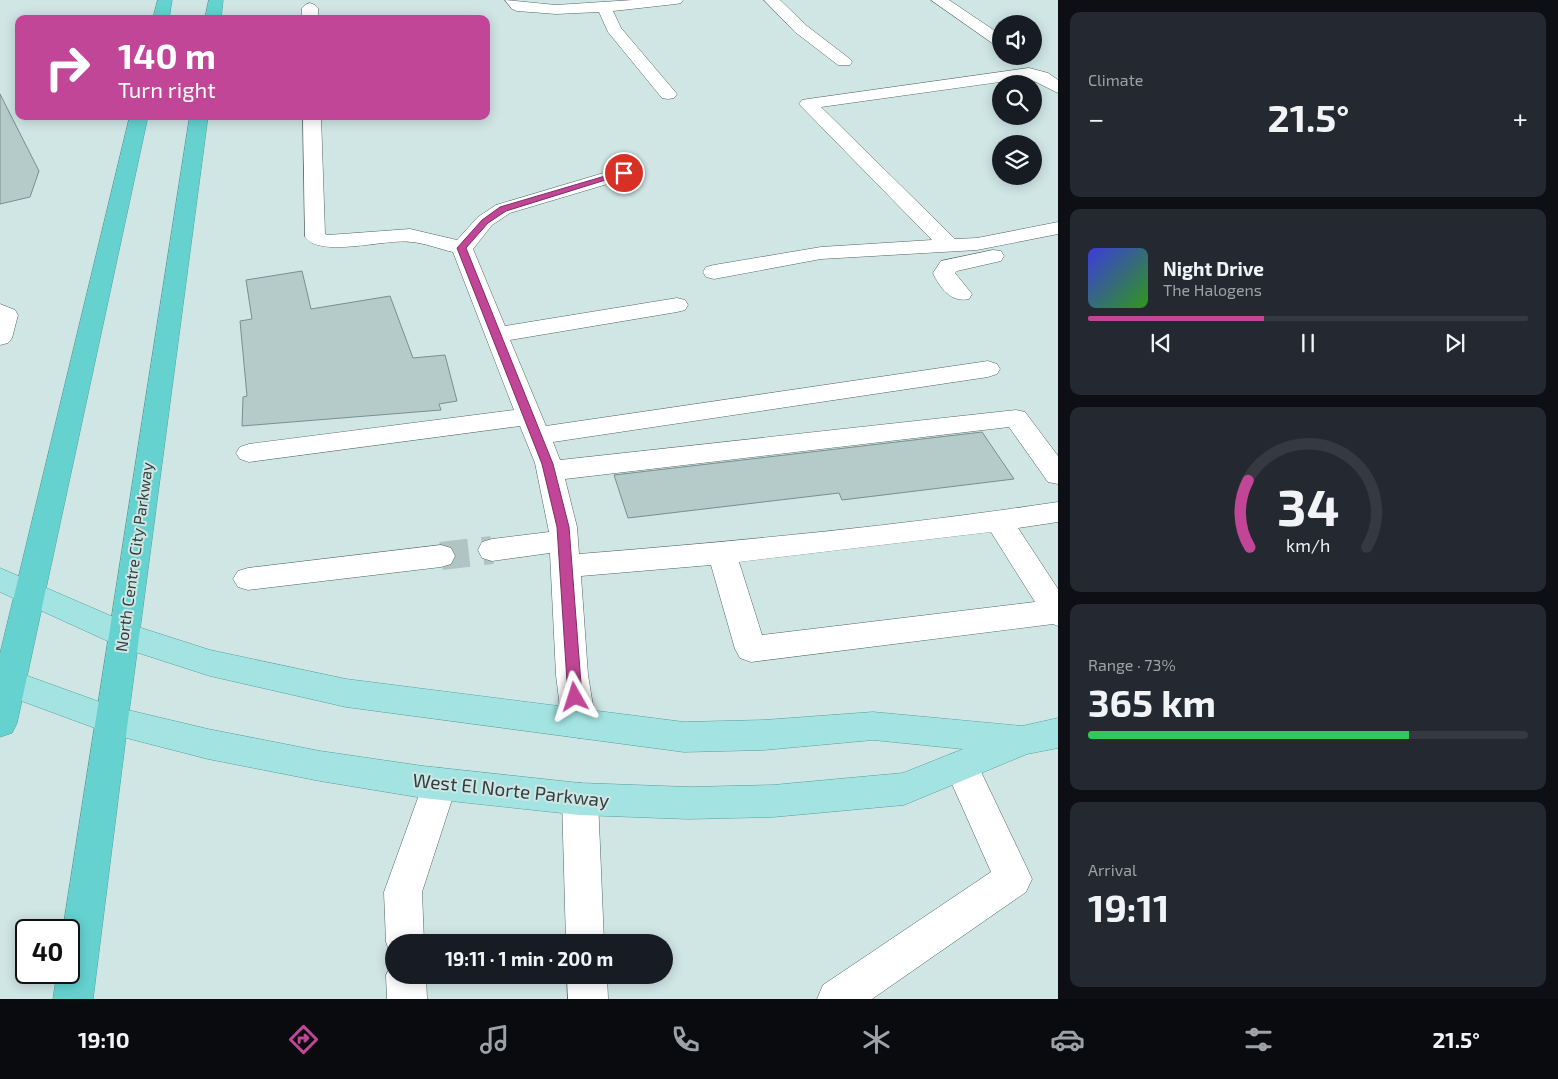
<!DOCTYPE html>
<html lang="en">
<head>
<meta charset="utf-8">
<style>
  :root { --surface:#171b24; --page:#242831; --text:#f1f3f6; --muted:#9ea1a6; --line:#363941; --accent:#c24697 }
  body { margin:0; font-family:"Exo 2",sans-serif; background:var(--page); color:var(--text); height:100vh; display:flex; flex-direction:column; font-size:19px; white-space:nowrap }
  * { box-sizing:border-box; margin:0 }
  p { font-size:16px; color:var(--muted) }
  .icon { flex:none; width:28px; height:28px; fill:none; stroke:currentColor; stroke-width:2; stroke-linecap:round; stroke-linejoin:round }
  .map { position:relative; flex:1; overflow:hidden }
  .sheet { display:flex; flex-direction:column; gap:12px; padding:12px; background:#0d0f14; width:500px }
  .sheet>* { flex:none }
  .guide { position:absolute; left:15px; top:15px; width:475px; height:105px; border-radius:10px; box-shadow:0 2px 12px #0003; background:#c24697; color:#fff; overflow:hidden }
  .controls { position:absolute; left:992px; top:15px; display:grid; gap:10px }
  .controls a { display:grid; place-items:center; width:50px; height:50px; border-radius:50%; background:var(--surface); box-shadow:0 2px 12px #0003; font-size:25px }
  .speed { position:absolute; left:15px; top:919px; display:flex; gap:10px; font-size:25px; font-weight:700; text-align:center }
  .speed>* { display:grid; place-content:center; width:65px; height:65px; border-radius:50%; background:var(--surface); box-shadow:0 2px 12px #0003; line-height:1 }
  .speed .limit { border:2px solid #111; border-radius:8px; background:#fff; color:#111 }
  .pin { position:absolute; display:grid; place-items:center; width:42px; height:42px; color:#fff; margin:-21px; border:2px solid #fff; border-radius:50%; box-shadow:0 1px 5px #0007 }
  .me { position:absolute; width:55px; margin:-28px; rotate:354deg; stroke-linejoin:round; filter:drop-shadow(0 0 4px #0008) }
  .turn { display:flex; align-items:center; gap:18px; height:105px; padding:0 20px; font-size:22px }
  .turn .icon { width:65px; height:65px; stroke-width:2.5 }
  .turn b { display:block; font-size:35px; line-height:42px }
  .big { font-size:38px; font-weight:700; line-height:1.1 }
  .sheet .tile { flex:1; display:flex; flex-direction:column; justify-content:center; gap:8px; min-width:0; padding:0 18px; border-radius:10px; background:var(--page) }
  .sheet .dial { align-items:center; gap:0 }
  .dial svg { height:130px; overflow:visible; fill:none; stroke:var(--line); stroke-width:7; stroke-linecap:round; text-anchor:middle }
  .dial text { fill:var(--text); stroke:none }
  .song { display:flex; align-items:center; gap:15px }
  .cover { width:60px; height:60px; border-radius:8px; background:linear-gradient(135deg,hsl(240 70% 55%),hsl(110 70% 35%)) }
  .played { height:5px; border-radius:2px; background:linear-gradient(90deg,var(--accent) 40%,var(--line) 40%) }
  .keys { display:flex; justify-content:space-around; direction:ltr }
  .heat { display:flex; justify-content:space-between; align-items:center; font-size:28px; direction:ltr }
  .charge { height:8px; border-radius:4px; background:linear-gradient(90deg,#34c759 73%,var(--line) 0) }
  .trip { position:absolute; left:385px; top:934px; width:288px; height:50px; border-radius:25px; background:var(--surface); box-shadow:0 2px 12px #0003; font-weight:700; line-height:50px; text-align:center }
  .dock { display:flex; height:80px; justify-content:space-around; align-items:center; background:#090b0e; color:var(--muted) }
  .dock .icon { width:35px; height:35px }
  .dock .active { color:var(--accent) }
  .dock b { font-size:22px; color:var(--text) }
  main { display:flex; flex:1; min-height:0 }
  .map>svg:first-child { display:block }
  .building { fill:#b4cbca; stroke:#798f8e }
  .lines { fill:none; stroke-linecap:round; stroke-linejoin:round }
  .minor-tunnel { stroke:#b0c4c3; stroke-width:28; stroke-dasharray:28 14; stroke-linecap:butt }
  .minor-casing { stroke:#4f6463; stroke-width:1 }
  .major-casing { stroke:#539e9c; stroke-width:1 }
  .highway-casing { stroke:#539e9c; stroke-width:1 }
  .minor { fill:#fff; fill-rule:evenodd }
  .major { fill:#a3e4e3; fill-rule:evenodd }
  .highway { fill:#65d2d0; fill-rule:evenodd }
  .route { fill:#c24697; stroke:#7e2e62 }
  .labels { text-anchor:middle; stroke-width:4; stroke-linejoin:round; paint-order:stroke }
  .street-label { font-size:16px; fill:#323c3b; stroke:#cfe6e5 }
  .near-street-label { font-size:19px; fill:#323c3b; stroke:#cfe6e5 }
</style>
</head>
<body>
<main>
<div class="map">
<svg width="1058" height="999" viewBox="0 0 1058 999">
  <rect width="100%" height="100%" fill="#cfe6e5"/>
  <g class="building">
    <path d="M0,94l39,77 -9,26 -30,7z"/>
    <path d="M302,271l9,38 79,-13 23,62 32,-3 12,46 -18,3 2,6 -199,16 1,-29 4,-1 -7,-75 12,-2 -6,-39z"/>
    <path d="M982,432l32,47 -172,21 -3,-7 -211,25 -14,-43z"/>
  </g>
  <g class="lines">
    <path class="minor-tunnel" d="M441,556l51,-6"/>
    <defs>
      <g id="minor">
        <path d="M505,0l51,5 77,-5h50l-2,3 -5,1 -63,7 8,17 56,66 -3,4 -6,1 -6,-1 -54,-66 -9,-20 -43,2 -39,-3 -5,-2z"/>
        <path d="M764,0h16l27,26 43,33 2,3 -2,3h-12l-43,-33z"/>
        <path d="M931,0h18l52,35v12l-6,-2z"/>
        <path d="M310,3l5,2 3,3v11h-16v-11l3,-3z"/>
        <path d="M1029,68l19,5 10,7v13l-30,-15 -207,29 134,132 22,-1 81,-16v12l-81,16 -156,9 -107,20 -8,-2 -3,-5 3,-5 8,-2 107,-18 111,-7 -133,-136 3,-4 6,-1z"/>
        <path d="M303,116h18l4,118 3,1 82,-6 47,11 21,-23 18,-12 121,-36 7,-2 7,2 3,4 -3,4 -121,36 -18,12 -19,24 32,77 172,-28 8,2 3,5 -3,5 -8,2 -167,28 36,86 442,-65 9,3 3,5 -3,5 -9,3 -435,65 7,18 456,-50 9,2 33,44v28l-10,-2 -39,-55 -444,52 12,48 2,27c160,-13 320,-28 479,-52v20l-40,6 40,61v37l-5,-2 -302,38 -11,-4 -5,-9 -24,-84 -130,11 7,99 8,49 -5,10 -12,4 -12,-4 -5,-10 -6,-49 -6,-122 -58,8 -10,-3 -4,-8 4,-8 10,-3 57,-7 -14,-69 -15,-37 -271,36 -9,-3 -4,-6 4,-6 9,-3 265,-34 -61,-158c-14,-3 -28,-9 -42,-10 -24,-4 -91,17 -106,-5zM991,532l44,70 -273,33 -23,-73z"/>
        <path d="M993,250l8,1 3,5 -3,5 -44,10 -2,2 17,21 -3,5c-18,4 -29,-11 -36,-26l8,-12z"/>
        <path d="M0,304l15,6 3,5 -6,23 -4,5 -8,2z"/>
        <path d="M441,545l10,3 4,8 -4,8 -10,3 -193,23 -10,-3 -5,-8 5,-8 10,-3z"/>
        <path d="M961,751l12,4 53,111 6,13 -6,13 -154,107h-55l6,-14 168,-113 -47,-106 5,-11z"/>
        <path d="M440,768l12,5 5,11 -35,108 2,50h-30v15l-3,-1 -5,-14 -2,-50 39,-108 5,-11z"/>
        <path d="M580,783l12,5 6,11 6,143h-38l-4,-143 6,-11z"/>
        <path d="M394,960v15h32l1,24h-40l-1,-24z"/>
        <path d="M567,975h40l1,24h-40z"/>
      </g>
      <path id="major" d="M0,568l132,57 78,25 136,29 338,43 80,-2 109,-8 149,14 36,-8v30l-31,6 -123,51 -131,12 -84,2 -109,-4 -157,-17 -103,-17 -112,-22 -97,-25 -111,-41v-27l111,40 97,23 112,22 103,15 157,17 109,4 84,-2 130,-12 60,-24 -90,-9 -109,10 -80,2 -338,-45 -136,-31 -87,-28 -123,-56z"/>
      <g id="highway">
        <path d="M158,0h14l-3,19h-16z"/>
        <path d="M209,0h14l-2,19h-16z"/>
        <path d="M130,116h18l-131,607 -5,10 -12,4v-83z"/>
        <path d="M190,116h18l-80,604 -35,279h-40l4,-27h12v-42h-6z"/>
      </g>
    </defs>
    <use href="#minor" class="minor-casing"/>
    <use href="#major" class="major-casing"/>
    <use href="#highway" class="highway-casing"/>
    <use href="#minor" class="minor"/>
    <use href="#major" class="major"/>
    <use href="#highway" class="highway"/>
  </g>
  <path class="route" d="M622,171l6,2 -122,38 -18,12 -22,25 87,216 16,63 13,170 -2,4 -5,2 -5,-2 -2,-4 -11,-170 -15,-63 -85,-216 25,-28 18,-13z"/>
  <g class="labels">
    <g class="street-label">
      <text transform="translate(134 557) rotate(-82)" y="6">North Centre City Parkway</text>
    </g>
    <g class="near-street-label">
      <text transform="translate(511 790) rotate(6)" y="7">West El Norte Parkway</text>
    </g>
  </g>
</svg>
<div class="controls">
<a><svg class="icon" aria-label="sound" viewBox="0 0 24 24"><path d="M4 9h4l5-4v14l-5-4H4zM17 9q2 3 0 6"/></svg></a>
<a><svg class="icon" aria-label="search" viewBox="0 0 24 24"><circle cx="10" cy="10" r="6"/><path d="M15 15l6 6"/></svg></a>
<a><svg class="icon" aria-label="layers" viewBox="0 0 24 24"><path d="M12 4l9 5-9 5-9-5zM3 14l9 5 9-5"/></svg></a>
</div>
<div class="speed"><div class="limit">40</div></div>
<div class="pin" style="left:624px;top:173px;background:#d93025"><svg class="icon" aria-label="arrive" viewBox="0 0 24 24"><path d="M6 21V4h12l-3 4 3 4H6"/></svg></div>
<svg class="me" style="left:575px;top:697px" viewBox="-20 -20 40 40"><path d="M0-17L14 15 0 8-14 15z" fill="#c24697" stroke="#fff" stroke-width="4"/></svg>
<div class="trip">19:11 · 1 min · 200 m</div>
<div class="guide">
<div class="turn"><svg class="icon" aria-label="right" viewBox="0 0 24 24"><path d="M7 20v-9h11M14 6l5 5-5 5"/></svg><div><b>140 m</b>Turn right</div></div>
</div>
</div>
<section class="sheet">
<div class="tile"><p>Climate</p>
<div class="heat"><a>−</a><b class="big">21.5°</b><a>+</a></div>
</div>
<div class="tile">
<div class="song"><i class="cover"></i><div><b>Night Drive</b><p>The Halogens</p></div></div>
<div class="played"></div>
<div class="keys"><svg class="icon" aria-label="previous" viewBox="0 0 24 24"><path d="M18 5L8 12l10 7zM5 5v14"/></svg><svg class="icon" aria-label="pause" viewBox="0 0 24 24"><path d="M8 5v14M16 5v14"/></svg><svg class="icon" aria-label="next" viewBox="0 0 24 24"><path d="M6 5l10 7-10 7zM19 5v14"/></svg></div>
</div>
<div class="tile dial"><svg viewBox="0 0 100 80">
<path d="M14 69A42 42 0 1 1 86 69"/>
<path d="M14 69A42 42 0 0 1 13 28" stroke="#c24697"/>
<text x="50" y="56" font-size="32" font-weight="700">34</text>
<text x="50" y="72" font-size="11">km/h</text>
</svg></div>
<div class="tile"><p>Range · 73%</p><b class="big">365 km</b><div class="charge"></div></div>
<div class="tile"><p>Arrival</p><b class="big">19:11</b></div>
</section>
</main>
<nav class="dock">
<b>19:10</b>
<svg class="icon active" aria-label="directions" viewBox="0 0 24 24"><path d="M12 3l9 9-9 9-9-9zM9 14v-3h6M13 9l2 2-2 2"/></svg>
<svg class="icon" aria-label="music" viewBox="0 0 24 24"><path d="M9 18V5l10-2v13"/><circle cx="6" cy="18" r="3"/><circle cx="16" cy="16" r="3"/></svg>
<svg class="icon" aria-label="phone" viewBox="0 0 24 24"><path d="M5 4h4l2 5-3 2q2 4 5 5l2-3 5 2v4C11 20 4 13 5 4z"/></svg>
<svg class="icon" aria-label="climate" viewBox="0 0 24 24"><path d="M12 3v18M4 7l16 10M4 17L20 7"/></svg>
<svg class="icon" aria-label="car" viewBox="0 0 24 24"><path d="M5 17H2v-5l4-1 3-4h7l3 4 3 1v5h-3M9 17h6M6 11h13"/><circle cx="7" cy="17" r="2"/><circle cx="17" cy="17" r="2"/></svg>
<svg class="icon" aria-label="filters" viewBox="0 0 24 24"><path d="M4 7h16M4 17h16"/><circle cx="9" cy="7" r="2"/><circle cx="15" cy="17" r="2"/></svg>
<b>21.5°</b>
</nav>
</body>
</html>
